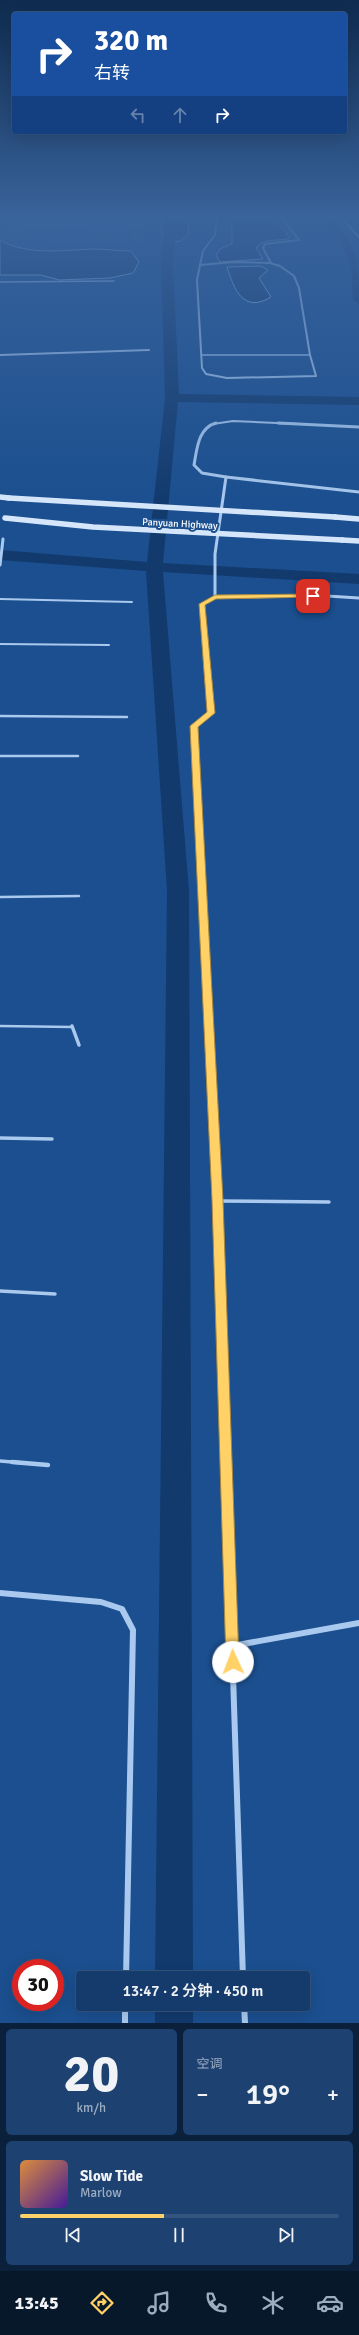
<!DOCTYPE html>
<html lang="zh">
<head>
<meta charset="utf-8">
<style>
  :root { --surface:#143b6b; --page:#1d4271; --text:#f1f3f6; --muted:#9dadc1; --line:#33557e; --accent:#ffd166 }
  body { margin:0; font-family:Signika,"Noto Sans SC",sans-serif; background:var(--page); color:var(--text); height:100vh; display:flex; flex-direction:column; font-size:15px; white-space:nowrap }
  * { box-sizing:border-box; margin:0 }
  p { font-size:13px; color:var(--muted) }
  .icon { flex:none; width:22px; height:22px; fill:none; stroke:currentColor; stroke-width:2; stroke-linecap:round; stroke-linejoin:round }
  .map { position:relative; height:2023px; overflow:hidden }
  .drawer { display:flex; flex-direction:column; gap:6px; padding:6px; background:#0b203b; flex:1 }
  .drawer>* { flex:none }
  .top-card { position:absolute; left:12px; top:12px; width:335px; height:122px; border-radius:4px; box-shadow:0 4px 16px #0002,0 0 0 1px var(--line); background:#1a4fa0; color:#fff; overflow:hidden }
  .speed { position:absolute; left:12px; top:1959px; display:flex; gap:8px; font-size:20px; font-weight:700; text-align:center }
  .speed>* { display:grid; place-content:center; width:52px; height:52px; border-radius:50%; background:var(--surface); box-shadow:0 4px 16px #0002,0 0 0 1px var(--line); line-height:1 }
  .speed .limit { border:6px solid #d22; background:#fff; color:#111 }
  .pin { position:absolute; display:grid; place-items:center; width:34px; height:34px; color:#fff; margin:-17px; border-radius:8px; box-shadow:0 2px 6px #0006 }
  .me { position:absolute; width:44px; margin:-22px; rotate:358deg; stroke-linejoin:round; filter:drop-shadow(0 0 3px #0008) }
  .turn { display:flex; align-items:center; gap:14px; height:84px; padding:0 16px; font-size:18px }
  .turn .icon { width:52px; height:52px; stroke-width:2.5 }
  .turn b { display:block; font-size:28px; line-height:34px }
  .lanes { display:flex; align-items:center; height:38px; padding:0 16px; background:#0003; justify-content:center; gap:20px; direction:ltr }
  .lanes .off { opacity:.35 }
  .big { font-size:30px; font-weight:600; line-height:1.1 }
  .drawer .widget { flex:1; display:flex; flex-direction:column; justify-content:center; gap:6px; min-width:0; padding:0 14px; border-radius:6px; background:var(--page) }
  .drawer .dial { align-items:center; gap:0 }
  .dial b { font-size:52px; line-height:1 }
  .song { display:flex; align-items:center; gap:12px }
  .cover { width:48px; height:48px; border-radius:6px; background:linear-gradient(135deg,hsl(30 70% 55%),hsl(260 70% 35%)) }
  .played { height:4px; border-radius:2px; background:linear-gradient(90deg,var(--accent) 45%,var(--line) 45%) }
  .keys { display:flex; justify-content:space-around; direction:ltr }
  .heat { display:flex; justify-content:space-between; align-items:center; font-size:22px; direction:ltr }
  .drawer .tiles { flex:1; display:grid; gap:6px; grid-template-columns:1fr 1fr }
  .widget:last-child { grid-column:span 2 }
  .trip { position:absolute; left:76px; top:1971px; width:234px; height:40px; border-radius:4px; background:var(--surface); box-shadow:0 4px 16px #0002,0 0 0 1px var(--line); font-weight:600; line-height:40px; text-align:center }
  .menu { display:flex; height:64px; justify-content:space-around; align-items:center; background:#08182b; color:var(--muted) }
  .menu .icon { width:28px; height:28px }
  .menu .selected { color:var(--accent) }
  .menu b { font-size:18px; color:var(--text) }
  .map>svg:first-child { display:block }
  .water { fill:#123a6d; stroke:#9cc4f0 }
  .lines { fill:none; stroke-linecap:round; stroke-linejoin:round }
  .canal { fill:#123a6d; fill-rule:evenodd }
  .service-far4 { stroke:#a9c9ee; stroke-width:1.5 }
  .service-far3 { stroke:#a9c9ee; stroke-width:2 }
  .service-far2 { stroke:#a9c9ee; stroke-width:2.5 }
  .service-far1 { stroke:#a9c9ee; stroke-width:3.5 }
  .service { stroke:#a9c9ee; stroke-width:4.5 }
  .minor-far4 { stroke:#a9c9ee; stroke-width:2 }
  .minor-far3 { stroke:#a9c9ee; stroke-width:3 }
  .minor-far2 { stroke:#a9c9ee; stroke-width:3.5 }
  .minor-far1 { stroke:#a9c9ee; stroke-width:4.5 }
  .minor { stroke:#a9c9ee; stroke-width:6 }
  .secondary { stroke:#d6e6fa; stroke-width:5.5 }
  .secondary-bridge { stroke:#d6e6fa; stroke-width:5.5 }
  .wall { fill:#245895 }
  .shaded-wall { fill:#1d4779 }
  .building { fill:#2a66ad; stroke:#1d4779 }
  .route { fill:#ffd166; stroke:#a68842 }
  .labels { text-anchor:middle; stroke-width:4; stroke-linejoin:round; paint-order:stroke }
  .far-street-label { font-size:10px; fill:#fff; stroke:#1b4f8f }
</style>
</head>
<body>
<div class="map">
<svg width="359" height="2023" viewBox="0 0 359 2023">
  <rect width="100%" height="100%" fill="#1b4f8f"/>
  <g class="water">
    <path d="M160,218h29l-1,16 -8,7 -9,2c-10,-6 -10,-14 -11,-25z"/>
    <path d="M232,218l44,2 14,18c-10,4 -27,-1 -34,10l7,11 -43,3 -4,-7 4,-6 12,-5z"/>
    <path d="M0,240c28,16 64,10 94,9 12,0 25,2 37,2l8,11 -6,11 -23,5 -51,2 -18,-5h-41z"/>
    <path d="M261,266l7,4 -9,8 12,19c-28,17 -37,-8 -44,-30z"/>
  </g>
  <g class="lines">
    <g class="canal">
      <path d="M166,218h11l-4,45 6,131 180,3v8l-181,-3 -15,161 196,11v10l-196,-12 26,319 4,1087h-38l12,-1087 -21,-320 -146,-11v-10l147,12 18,-164 -4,-135z"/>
      <path d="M319,218h12c28,30 28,44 28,86l-6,-4 -2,-33 -12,-30z"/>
      <rect x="155" y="2004" width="38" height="19"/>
    </g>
    <g class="service-far4">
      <path d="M0,282l114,-1"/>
      <path d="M201,355h109"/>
    </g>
    <g class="service-far3">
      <path d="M0,599l132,3"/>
      <path d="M0,644l109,1"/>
    </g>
    <g class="service-far2">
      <path d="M0,716l127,1"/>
      <path d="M0,756h78"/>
      <path d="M0,897l79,-1"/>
      <path d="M0,1026l72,1"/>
    </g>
    <g class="service-far1">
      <path d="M72,1026l7,19"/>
      <path d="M0,1138l52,1"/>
      <path d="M217,1201l112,1"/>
      <path d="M0,1291l55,3"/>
      <path d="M0,1461l24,2"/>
    </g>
    <path class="service" d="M12,1462l36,3"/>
    <g class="minor-far4">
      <path d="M341,218l18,19"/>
      <path d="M233,262l37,1 10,3 14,10 5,12 11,67 6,21 -89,2 -21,-4 -4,-6 -5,-88 3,-15z"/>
      <path d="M271,263l-8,-15 2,-4 34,-4 -17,-22"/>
      <path d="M200,265l3,-14 12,-16 2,-17"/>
      <path d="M0,355l149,-5"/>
      <path d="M213,424l20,-3 66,3"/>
    </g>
    <g class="minor-far3">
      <path d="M216,423c-18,5 -19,26 -22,42l8,8 24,4"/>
      <path d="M278,423l81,4"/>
      <path d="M0,565l3,-26"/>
      <path d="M215,597v-43l11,-77 133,15"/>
      <path d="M209,688l-7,-84 13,-7 112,-1 32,2"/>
    </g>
    <path class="minor-far2" d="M209,1027l-15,-301 17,-13 -2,-26"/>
    <path class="minor-far1" d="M209,1026l17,437"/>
    <g class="minor">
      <path d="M226,1462l17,516"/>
      <path d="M0,1593l101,9 21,7 11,21 -7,348"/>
      <path d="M232,1646l127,-23"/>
      <path d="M125,2004v19"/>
      <path d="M244,2004l1,19"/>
    </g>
    <g class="secondary">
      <path d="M0,497l9,1"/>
      <path d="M335,517l24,2"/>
      <path d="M342,540l17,1"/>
    </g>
    <g class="secondary-bridge">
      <path d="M9,498l326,19"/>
      <path d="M5,518l88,9 249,13"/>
    </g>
  </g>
  <path class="wall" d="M151,225l-8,17 -11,-1 -2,5 -123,-7 -1,-12z"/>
  <g class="shaded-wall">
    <path d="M148,218h3v7l-8,17v-12z"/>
    <path d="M131,229l1,12 -2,5 -1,-12z"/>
  </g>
  <path class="building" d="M11,218h137l-5,12 -12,-1 -2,5 -123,-7z"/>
  <linearGradient id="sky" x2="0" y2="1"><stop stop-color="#0f2b4f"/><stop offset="0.43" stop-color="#39639b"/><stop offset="1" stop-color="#39639b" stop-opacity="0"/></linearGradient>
  <rect width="359" height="502" fill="url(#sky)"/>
  <path class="route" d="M313,594l3,3 -100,2 -11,6 10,108 -17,14 25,473 16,462 -2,4 -4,2 -5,-2 -2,-4 -14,-462 -22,-474 17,-14 -8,-108 16,-9z"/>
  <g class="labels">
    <g class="far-street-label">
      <text transform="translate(180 523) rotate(3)" y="4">Panyuan Highway</text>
    </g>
  </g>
</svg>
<div class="speed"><div class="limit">30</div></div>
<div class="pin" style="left:313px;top:596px;background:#d93025"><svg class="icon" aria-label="arrive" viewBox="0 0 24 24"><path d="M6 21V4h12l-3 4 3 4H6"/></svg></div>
<svg class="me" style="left:233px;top:1662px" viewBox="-20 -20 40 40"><circle r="19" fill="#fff"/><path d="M0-13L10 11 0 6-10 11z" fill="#ffd166"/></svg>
<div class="trip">13:47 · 2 分钟 · 450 m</div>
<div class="top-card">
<div class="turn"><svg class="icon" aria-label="right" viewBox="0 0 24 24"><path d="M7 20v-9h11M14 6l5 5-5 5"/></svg><div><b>320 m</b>右转</div></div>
<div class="lanes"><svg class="icon off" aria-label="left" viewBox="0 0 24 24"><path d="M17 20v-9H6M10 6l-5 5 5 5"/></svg><svg class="icon off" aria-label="ahead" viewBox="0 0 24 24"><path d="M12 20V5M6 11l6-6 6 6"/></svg><svg class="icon" aria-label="right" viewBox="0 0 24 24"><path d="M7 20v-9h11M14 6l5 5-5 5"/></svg></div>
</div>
</div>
<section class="drawer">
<div class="tiles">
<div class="widget dial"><b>20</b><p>km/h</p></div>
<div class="widget"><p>空调</p>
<div class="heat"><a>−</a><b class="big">19°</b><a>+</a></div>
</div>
<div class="widget">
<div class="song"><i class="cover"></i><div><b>Slow Tide</b><p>Marlow</p></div></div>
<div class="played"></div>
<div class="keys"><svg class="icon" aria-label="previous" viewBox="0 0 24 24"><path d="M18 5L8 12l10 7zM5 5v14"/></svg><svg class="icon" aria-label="pause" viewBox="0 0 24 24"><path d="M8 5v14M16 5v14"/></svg><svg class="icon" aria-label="next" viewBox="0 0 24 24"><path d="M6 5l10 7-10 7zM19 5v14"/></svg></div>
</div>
</div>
</section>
<nav class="menu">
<b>13:45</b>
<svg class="icon selected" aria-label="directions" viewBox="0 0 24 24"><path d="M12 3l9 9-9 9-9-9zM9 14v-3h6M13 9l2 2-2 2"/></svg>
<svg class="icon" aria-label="music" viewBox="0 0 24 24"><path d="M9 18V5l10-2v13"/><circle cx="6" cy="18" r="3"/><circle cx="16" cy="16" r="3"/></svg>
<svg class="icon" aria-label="phone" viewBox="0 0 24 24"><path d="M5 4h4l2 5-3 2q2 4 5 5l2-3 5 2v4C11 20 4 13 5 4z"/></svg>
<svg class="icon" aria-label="climate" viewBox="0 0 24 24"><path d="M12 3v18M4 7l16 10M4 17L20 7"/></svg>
<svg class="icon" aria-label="car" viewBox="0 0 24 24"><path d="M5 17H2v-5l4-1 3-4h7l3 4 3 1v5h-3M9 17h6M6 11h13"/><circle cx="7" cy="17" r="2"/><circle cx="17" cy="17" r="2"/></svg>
</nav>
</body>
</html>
